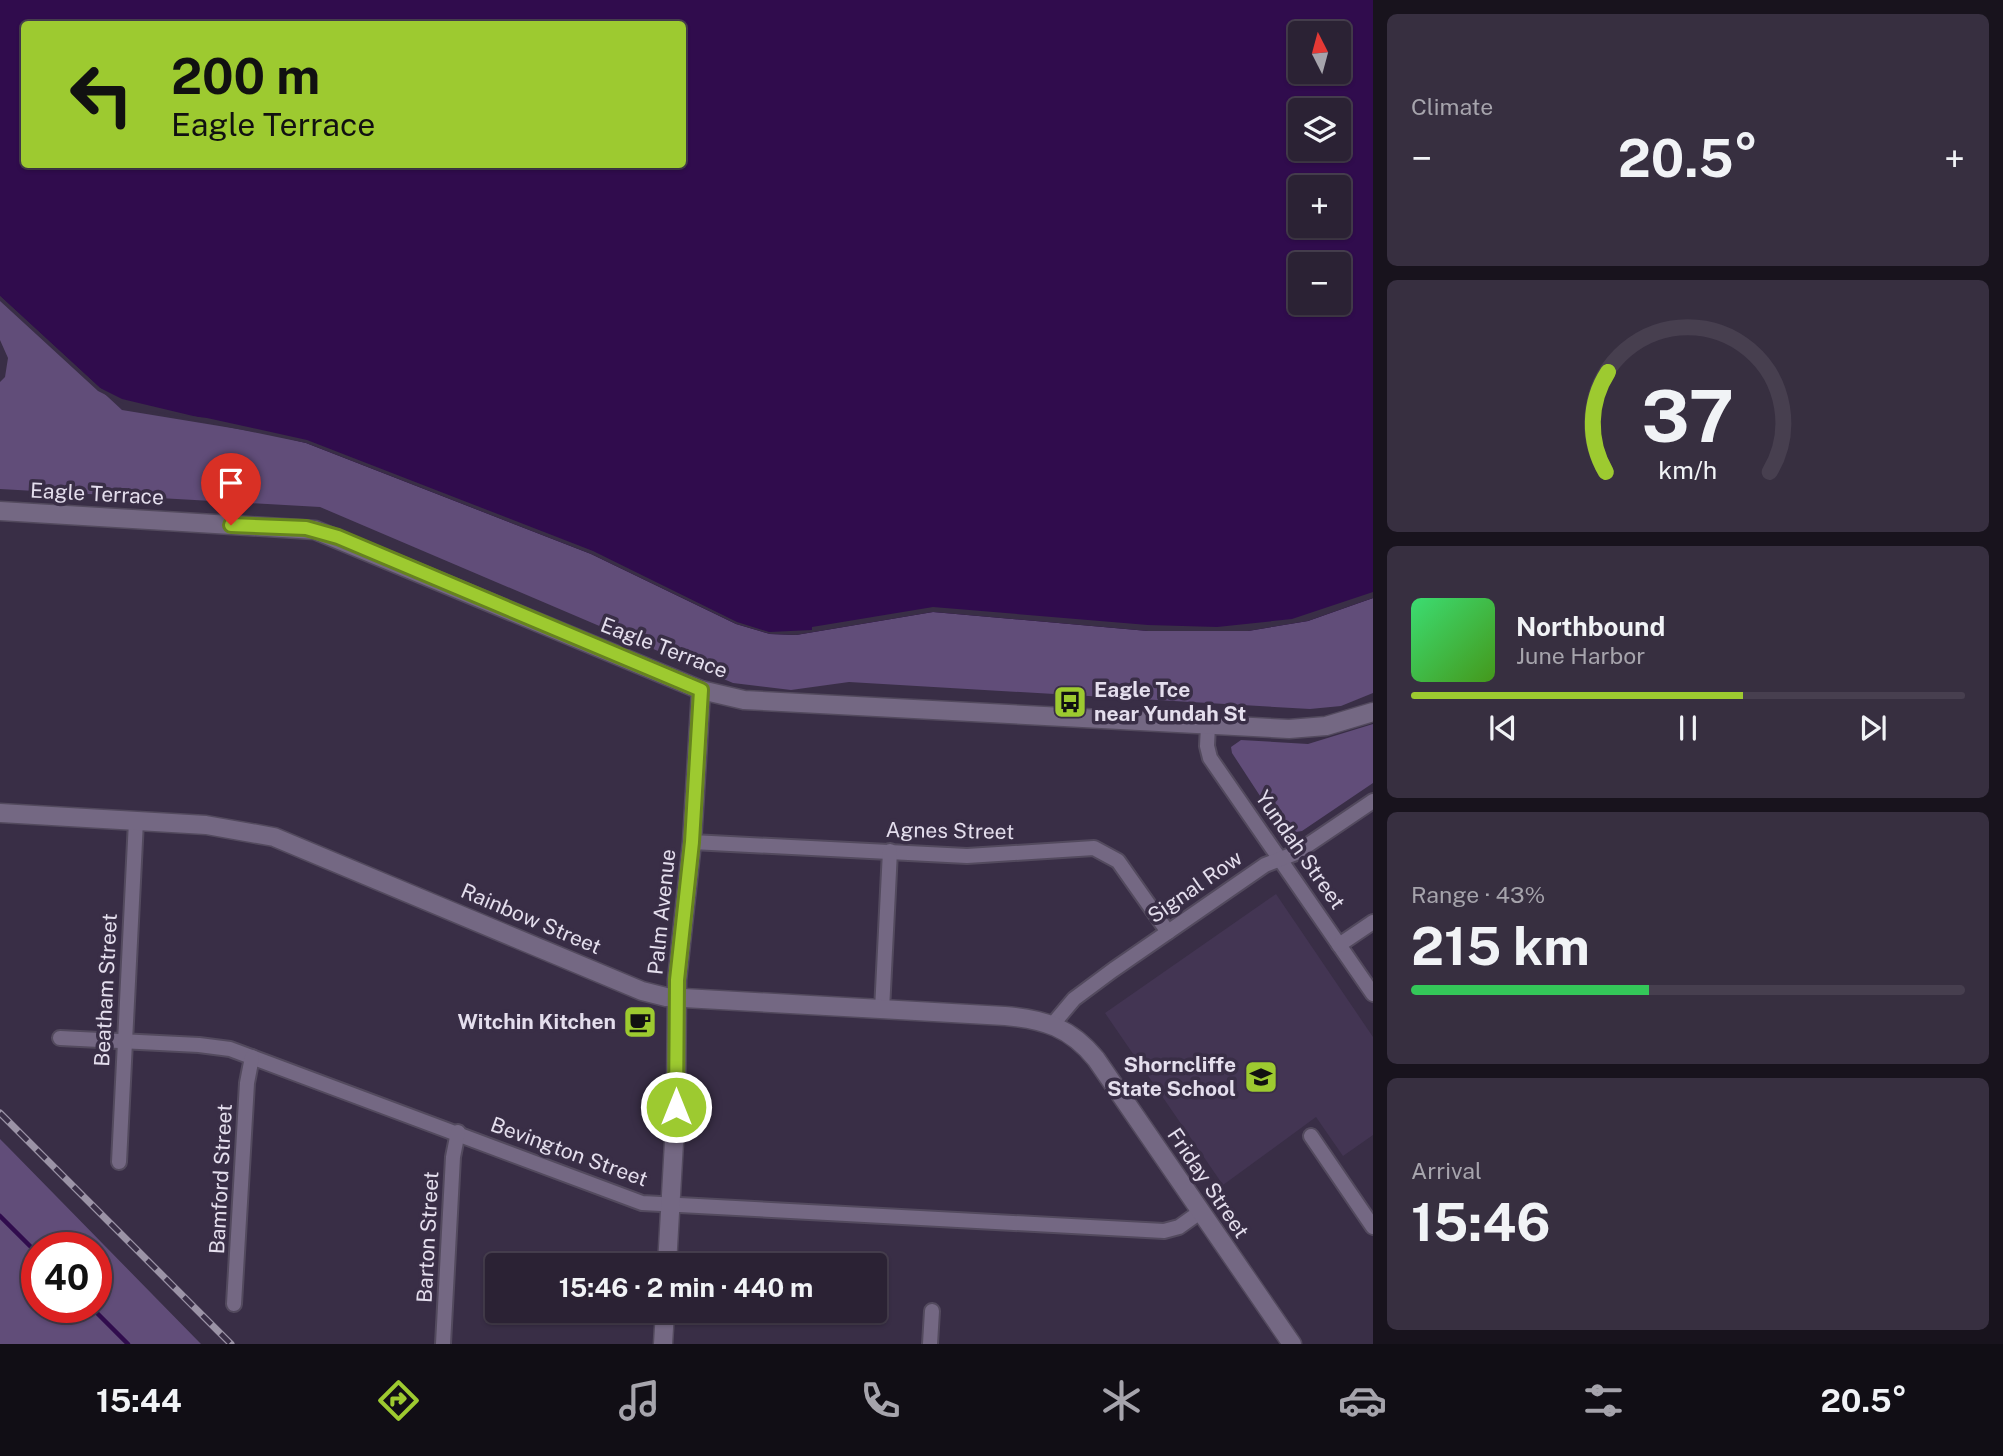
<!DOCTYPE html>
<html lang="en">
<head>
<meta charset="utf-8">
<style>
  :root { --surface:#2b2234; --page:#372f40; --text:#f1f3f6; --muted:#a6a4ac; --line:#473f4f; --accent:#9dca30 }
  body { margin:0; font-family:"Public Sans",sans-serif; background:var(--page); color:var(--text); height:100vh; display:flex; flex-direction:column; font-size:26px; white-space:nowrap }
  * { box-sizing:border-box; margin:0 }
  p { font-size:23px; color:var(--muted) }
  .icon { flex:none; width:38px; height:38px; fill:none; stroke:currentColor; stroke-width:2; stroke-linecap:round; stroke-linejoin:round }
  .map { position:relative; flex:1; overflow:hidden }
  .panel { display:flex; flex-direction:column; gap:14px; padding:14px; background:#18131d; width:630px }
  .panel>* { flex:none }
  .hud { position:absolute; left:21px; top:21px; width:665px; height:147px; border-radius:7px; box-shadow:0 2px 5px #0004,0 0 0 2px var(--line); background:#9dca30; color:#111; overflow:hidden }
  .needle { width:46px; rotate:354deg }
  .buttons { position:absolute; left:1288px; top:21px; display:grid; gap:14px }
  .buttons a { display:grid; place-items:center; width:63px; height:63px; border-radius:7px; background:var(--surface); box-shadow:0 2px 5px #0004,0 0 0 2px var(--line); font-size:35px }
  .speed { position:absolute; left:21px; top:1232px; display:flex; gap:14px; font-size:35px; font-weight:700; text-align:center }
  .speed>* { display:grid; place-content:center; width:91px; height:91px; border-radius:50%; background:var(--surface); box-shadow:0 2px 5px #0004,0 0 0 2px var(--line); line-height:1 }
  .speed .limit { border:10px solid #d22; background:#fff; color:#111 }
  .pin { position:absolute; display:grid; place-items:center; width:60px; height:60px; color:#fff; margin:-72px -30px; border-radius:50% 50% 50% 0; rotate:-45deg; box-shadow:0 0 7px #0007 }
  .pin .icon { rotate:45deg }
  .me { position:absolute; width:77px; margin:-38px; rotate:0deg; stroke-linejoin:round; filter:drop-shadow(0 0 5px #0008) }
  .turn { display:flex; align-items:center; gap:24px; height:147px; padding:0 35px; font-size:32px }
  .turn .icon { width:91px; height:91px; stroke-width:2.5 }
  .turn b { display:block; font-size:49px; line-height:60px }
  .big { font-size:52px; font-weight:700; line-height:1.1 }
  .panel .card { flex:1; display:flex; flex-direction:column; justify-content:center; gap:10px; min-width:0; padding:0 24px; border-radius:10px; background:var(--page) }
  .panel .dial { align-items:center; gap:0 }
  .dial svg { height:182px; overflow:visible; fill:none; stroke:var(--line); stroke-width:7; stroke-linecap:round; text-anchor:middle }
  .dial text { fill:var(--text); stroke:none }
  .song { display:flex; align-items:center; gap:21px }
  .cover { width:84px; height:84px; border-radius:10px; background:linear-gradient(135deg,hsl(140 70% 55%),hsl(100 70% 35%)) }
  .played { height:7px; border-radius:4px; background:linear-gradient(90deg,var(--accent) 60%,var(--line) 60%) }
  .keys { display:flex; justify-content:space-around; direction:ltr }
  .heat { display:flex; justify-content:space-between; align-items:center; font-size:38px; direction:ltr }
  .charge { height:10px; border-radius:5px; background:linear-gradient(90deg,#34c759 43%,var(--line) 0) }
  .trip { position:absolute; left:485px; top:1253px; width:402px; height:70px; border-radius:7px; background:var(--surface); box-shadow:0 2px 5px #0004,0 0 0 2px var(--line); font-weight:700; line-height:70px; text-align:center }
  .tab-bar { display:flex; height:112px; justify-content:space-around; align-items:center; background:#110e15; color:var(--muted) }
  .tab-bar .icon { width:49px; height:49px }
  .tab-bar .selected { color:var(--accent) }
  .tab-bar b { font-size:32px; color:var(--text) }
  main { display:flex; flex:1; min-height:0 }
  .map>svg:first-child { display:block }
  .built { fill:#433553 }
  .green { fill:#614d79; fill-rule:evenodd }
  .water { fill:#300c4d; fill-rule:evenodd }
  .pier { fill:#392e46 }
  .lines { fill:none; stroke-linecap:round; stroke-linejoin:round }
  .stream { stroke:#300c4d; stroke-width:4.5 }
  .minor-casing { stroke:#534a5e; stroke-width:18 }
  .tertiary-casing { stroke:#534a5e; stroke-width:21 }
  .minor { stroke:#746883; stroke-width:14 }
  .tertiary { stroke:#746883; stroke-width:18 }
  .rail-casing { stroke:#9b93a6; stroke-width:7 }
  .rail { stroke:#392e46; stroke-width:4.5; stroke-dasharray:13; stroke-linecap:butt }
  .route-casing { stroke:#66831f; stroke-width:18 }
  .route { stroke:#9dca30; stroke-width:12 }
  .labels { text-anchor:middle; stroke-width:7; stroke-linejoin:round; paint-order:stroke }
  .street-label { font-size:21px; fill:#e4deed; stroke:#392e46 }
  .poi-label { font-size:21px; font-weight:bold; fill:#e4deed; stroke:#392e46; text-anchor:end }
</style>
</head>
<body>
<main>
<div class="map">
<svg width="1373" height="1344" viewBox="0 0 1373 1344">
  <rect width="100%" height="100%" fill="#392e46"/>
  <path class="built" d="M1276,894l97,143v98l-30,21 -27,-39 -93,68 -118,-172z"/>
  <g class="green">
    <path d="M0,297l122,113 188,31 627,169 366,10 70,-22v95l-32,13 -31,3 -461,-27 -58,8 -58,-7 -413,-176 -320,-18v-107l5,-5 3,-19 -8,-18z"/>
    <path d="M1373,724v59l-71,48 -12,2 -9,-5 -49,-75 -1,-6 10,-7 67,4z"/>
    <path d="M0,1139l7,7 194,198h-201zM37,1248h59v59h-59z"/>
  </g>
  <path class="water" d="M0,0h1373v598l-65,23 -60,10h-100l-215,-19 -137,23 -26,-1 -34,-10 -145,-70 -285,-111 -184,-44 -22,-11 -100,-92zM24,24h658v140h-658zM1300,33h39v39h-39zM1300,110h39v39h-39zM1300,187h39v39h-39zM1300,264h39v39h-39z"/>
  <g class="pier">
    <path d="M0,296l100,92 24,16 -26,-13 -98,-90z"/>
    <path d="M150,411l57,7 100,22 286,111 144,71 32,10 43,-2v-3l121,-20 215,18 69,2 75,-8 81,-27v6l-65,23 -60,10h-100l-215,-19 -137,23 -26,-1 -34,-10 -145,-70 -285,-111z"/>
  </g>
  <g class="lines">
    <g class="stream">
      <path d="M0,1216l37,37"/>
      <path d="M91,1307l37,37"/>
    </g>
    <defs>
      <g id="minor">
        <path d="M1208,725l-1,21 3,12 163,236"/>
        <path d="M692,842l275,14 127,-8 24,13 50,71"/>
        <path d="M1339,945l34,-23"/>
        <path d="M882,1010l8,-159"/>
        <path d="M1053,1024l21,-25 39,-29 152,-105 31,-12 77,-52"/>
        <path d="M60,1038l139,7 31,4 412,154 522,28 15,-4 21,-15"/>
        <path d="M1311,1136l62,91"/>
        <path d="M119,1162l17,-341"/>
        <path d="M234,1304l13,-221 5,-26"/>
        <path d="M443,1344l10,-187 5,-25"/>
        <path d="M930,1344l2,-33"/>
      </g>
      <g id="tertiary">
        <path d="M0,511l315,19 386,160 43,10 545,29 37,-3 47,-14"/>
        <path d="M0,813l206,12 68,12 368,154 24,6 339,19c39,3 66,12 91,43l196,285"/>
        <path d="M667,1265l9,-158 1,-127 15,-138 9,-152"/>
        <path d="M663,1344l2,-33"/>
      </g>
    </defs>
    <use href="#minor" class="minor-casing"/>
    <use href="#tertiary" class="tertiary-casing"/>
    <use href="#minor" class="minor"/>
    <use href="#tertiary" class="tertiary"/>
    <defs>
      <path id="rail" d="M0,1113l231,231"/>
    </defs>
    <use href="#rail" class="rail-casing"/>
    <use href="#rail" class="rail"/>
  </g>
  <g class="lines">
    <defs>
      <path id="route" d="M231,525l75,3 32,9 363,153 -9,152 -15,138 -1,127"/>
    </defs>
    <use href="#route" class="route-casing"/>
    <use href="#route" class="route"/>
  </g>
  <defs>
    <symbol id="bus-square" viewBox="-11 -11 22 22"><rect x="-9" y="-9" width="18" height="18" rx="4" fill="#9dca30" stroke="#392e46"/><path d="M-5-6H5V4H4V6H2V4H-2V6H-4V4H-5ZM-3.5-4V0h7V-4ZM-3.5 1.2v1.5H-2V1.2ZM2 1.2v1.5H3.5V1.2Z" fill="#111"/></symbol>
    <symbol id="cafe-square" viewBox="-11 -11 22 22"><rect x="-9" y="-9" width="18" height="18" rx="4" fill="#9dca30" stroke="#392e46"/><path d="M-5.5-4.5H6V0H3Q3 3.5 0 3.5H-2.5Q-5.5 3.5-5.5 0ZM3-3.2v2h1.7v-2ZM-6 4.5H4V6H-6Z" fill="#111"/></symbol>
    <symbol id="school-square" viewBox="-11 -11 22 22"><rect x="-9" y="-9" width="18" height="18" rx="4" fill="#9dca30" stroke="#392e46"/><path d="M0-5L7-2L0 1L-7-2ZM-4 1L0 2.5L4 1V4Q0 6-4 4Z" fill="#111"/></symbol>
  </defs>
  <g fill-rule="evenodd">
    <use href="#bus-square" x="1051" y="683" width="38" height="38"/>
    <use href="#cafe-square" x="621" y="1003" width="38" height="38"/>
    <use href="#school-square" x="1242" y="1058" width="38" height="38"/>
  </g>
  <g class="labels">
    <g class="street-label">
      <text transform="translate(97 494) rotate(3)" y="7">Eagle Terrace</text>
      <text transform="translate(664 648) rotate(21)" y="7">Eagle Terrace</text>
      <text transform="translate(950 831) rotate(1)" y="7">Agnes Street</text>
      <text transform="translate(1300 850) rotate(55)" y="7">Yundah Street</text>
      <text transform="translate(1195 887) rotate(-35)" y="7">Signal Row</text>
      <text transform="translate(662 912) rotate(-84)" y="7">Palm Avenue</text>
      <text transform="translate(531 919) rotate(23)" y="7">Rainbow Street</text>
      <text transform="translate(106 990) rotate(-87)" y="7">Beatham Street</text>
      <text transform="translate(569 1152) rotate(20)" y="7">Bevington Street</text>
      <text transform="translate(221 1179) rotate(-87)" y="7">Bamford Street</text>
      <text transform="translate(1208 1183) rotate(56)" y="7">Friday Street</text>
      <text transform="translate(428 1237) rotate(-87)" y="7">Barton Street</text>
    </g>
    <g class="poi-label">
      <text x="1094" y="697" text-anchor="start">Eagle Tce<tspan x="1094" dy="24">near Yundah St</tspan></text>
      <text x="616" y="1029">Witchin Kitchen</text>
      <text x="1236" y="1072">Shorncliffe<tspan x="1236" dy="24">State School</tspan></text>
    </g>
  </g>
</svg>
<div class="buttons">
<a><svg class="needle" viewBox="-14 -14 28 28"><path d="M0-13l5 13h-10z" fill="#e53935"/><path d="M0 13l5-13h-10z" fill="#a6a4ac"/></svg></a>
<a><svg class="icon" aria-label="layers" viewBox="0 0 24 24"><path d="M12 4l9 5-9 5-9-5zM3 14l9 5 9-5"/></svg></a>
<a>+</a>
<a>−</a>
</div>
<div class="speed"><div class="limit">40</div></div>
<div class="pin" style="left:231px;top:525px;background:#d93025"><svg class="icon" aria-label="arrive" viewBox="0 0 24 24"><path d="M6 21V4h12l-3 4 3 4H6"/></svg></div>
<svg class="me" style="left:676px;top:1107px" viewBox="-20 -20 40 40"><circle r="17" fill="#9dca30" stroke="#fff" stroke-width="3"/><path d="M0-11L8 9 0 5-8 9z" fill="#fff"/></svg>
<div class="trip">15:46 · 2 min · 440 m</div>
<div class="hud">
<div class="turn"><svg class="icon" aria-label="left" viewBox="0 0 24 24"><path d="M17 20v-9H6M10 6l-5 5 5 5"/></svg><div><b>200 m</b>Eagle Terrace</div></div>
</div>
</div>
<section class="panel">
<div class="card"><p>Climate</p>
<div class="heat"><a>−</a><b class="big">20.5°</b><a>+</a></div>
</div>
<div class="card dial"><svg viewBox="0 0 100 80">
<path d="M14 69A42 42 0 1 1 86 69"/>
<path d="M14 69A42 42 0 0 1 15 25" stroke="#9dca30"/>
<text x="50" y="56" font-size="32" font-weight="700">37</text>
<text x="50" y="72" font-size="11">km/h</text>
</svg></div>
<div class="card">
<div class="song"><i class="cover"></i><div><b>Northbound</b><p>June Harbor</p></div></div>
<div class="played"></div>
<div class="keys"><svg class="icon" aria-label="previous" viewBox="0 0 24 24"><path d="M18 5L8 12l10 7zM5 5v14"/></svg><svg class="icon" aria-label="pause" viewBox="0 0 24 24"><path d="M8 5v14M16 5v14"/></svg><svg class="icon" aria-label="next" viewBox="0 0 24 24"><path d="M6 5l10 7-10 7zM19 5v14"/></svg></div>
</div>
<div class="card"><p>Range · 43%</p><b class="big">215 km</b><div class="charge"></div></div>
<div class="card"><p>Arrival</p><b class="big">15:46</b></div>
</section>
</main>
<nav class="tab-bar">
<b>15:44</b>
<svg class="icon selected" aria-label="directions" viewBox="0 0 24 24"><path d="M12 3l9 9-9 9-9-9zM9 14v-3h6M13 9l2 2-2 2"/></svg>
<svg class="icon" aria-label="music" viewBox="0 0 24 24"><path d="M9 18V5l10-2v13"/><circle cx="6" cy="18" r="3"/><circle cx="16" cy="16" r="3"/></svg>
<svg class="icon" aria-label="phone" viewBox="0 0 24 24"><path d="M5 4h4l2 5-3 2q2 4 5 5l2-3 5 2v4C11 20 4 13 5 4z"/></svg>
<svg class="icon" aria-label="climate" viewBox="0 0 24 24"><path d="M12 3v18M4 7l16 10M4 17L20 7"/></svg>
<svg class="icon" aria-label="car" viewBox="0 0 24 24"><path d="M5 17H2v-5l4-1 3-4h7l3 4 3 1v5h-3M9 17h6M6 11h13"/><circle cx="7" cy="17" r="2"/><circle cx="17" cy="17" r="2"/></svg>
<svg class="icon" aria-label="filters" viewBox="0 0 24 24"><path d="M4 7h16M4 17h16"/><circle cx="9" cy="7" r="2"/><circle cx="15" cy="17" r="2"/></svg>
<b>20.5°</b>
</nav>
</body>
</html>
